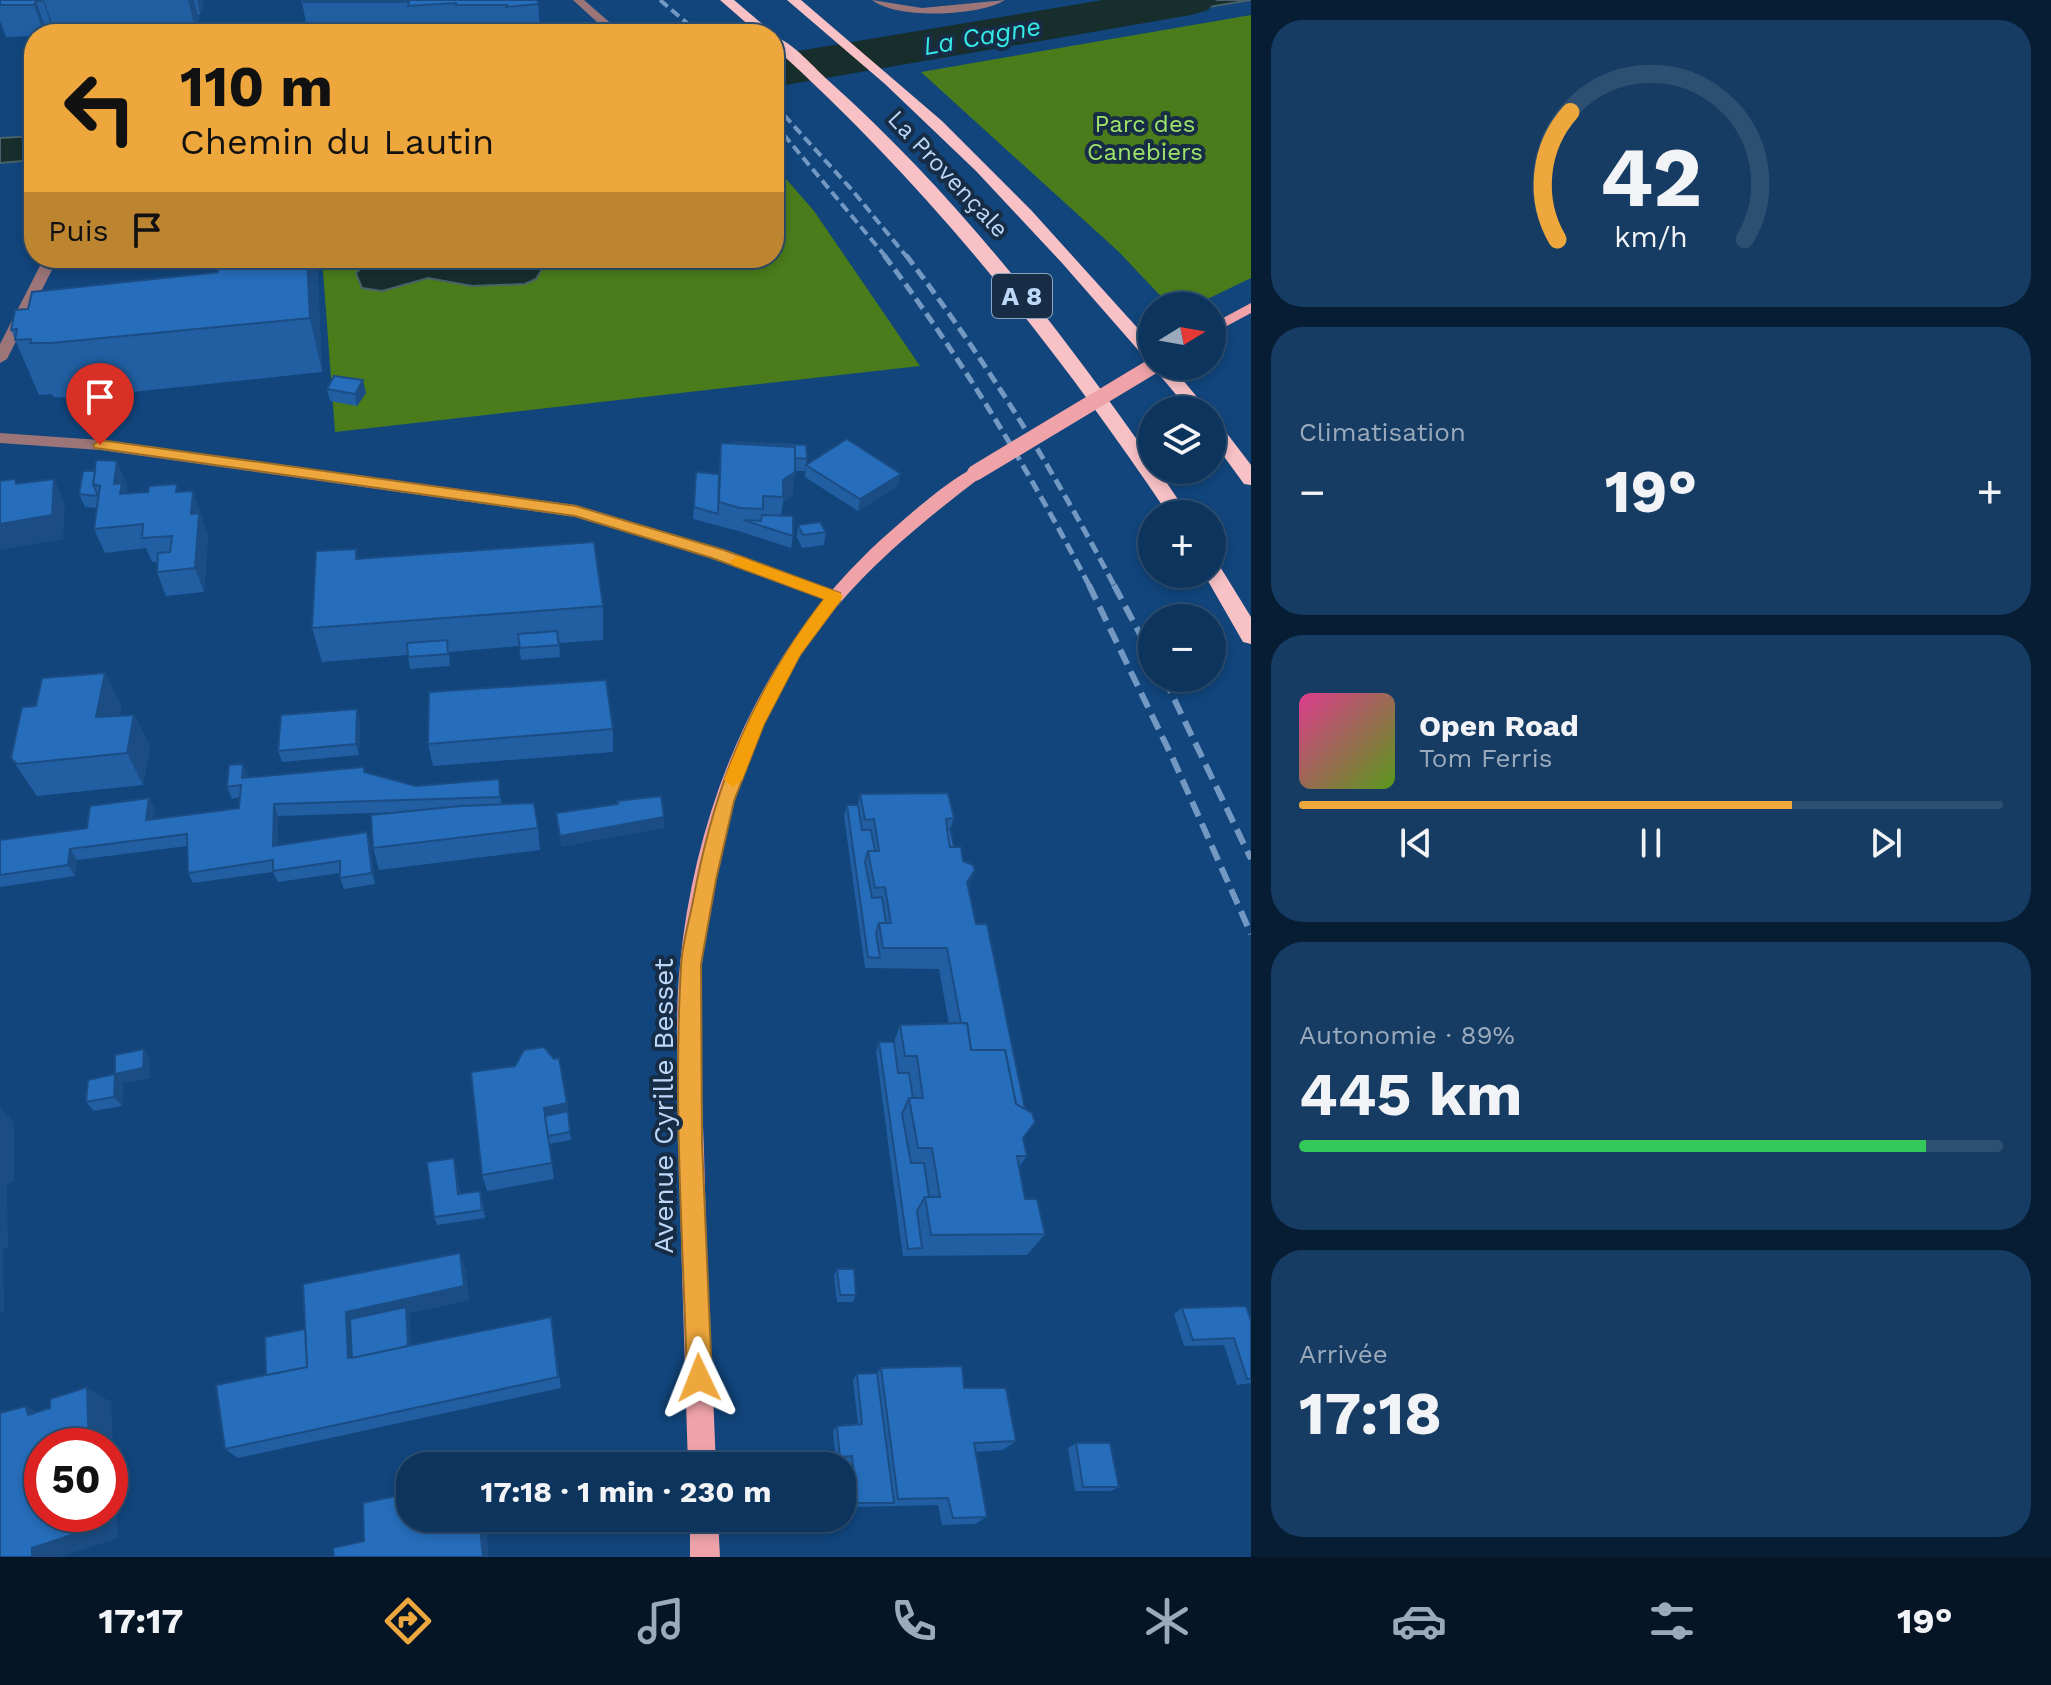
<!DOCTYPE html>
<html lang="fr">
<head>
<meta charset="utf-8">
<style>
  :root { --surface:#0d345d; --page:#163c63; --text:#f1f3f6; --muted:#9aaabc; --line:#2d4f72; --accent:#eea73c }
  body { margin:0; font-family:"Work Sans",sans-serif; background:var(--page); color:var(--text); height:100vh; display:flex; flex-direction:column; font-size:30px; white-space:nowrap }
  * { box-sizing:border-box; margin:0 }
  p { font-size:26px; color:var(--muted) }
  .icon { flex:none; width:44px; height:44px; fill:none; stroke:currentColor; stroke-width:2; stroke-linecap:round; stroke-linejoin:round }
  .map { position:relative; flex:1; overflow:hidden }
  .panel { display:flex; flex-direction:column; gap:20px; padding:20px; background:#071d33; width:800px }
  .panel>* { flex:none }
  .hud { position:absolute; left:24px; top:24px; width:760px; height:244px; border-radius:32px; box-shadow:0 4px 12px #0003,0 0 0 2px var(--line); background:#eea73c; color:#111; overflow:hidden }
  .needle { width:52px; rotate:79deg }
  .fabs { position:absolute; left:1138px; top:292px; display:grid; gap:16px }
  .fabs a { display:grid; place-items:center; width:88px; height:88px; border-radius:50%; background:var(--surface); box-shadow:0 4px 12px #0003,0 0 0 2px var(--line); font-size:40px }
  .speed { position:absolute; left:24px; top:1428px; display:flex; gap:16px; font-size:40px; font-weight:700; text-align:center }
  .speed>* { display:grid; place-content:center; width:104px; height:104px; border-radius:50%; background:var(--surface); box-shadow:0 4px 12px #0003,0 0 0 2px var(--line); line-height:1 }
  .speed .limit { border:12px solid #d22; background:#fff; color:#111 }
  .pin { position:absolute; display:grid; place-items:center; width:68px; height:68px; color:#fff; margin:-82px -34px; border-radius:50% 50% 50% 0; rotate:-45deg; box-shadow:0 0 8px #0007 }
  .pin .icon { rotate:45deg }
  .me { position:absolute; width:88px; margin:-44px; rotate:358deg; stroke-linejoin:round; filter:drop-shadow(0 0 6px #0008) }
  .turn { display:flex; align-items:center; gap:28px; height:168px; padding:0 24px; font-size:36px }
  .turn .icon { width:104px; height:104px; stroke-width:2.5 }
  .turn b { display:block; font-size:56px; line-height:68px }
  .then { display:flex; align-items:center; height:76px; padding:0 24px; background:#0003; gap:16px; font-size:30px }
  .big { font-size:60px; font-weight:700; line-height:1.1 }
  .panel .widget { flex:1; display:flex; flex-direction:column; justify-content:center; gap:12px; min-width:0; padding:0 28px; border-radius:32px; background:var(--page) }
  .panel .dial { align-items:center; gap:0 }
  .dial svg { height:208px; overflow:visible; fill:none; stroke:var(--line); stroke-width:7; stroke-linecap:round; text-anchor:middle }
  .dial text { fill:var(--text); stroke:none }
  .song { display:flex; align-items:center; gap:24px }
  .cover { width:96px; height:96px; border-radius:12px; background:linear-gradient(135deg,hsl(330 70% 55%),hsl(90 70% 35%)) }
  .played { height:8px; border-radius:4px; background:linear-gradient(90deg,var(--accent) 70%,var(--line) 70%) }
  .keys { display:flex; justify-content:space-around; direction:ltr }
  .heat { display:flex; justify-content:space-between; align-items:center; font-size:44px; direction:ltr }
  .charge { height:12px; border-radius:6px; background:linear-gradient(90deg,#34c759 89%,var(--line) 0) }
  .trip { position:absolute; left:396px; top:1452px; width:460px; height:80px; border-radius:32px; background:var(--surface); box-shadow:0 4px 12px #0003,0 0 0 2px var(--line); font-weight:700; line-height:80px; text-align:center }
  .menu { display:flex; height:128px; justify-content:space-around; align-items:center; background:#051525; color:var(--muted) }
  .menu .icon { width:56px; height:56px }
  .menu .active { color:var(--accent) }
  .menu b { font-size:36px; color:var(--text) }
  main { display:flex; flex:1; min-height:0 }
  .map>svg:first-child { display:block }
  .green { fill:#4a7c1b }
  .water { fill:#172e2d; stroke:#48616a; stroke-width:2 }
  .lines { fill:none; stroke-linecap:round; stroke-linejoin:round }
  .river { fill:#172e2d; fill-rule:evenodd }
  .minor { fill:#9b7578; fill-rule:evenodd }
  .major { fill:#efa3a9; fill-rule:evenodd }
  .highway { fill:#f8c1c5; fill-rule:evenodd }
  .rail-far2 { stroke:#7399c3; stroke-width:4; stroke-dasharray:10 5; stroke-linecap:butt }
  .rail-far1 { stroke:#7399c3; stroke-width:5; stroke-dasharray:12 6; stroke-linecap:butt }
  .rail { stroke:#7399c3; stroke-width:6; stroke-dasharray:16 8; stroke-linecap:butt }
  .major-bridge { stroke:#efa3a9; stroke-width:16 }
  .wall { fill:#215fa2 }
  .shaded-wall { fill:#1b4d84 }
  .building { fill:#266ebc; stroke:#1b4d84; stroke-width:2 }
  .route { fill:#eea73c; stroke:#9b6d27; stroke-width:2 }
  .slow { fill:#f59e0b }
  .labels { text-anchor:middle; stroke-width:8; stroke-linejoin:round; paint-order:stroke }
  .far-park-label { font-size:24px; fill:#9fe46a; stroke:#172c45 }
  .far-street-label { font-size:24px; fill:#bcd7f8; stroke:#172c45 }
  .far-water-label { font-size:26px; font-style:italic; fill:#36eae7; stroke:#172c45 }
  .shield { fill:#172c45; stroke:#8aa4c2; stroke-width:2 }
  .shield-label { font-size:26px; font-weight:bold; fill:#bcd7f8 }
  .street-label { font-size:28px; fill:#bcd7f8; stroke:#172c45 }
</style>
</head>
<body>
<main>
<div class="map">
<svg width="1251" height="1557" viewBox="0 0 1251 1557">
  <rect width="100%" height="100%" fill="#11457c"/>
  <g class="green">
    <path d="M1251,15v263l-58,28h-23l-51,-54 -198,-180z"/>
    <path d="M774,165l40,46 106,155 -585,66 -13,-174h452z"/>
  </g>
  <g class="water">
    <path d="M1126,0h125l-344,56 -20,-17z"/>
    <path d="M34,136v24l-34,3v-25z"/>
    <path d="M389,258h150l3,11 -6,10 -11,5 -53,2 -44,-8 -46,13 -20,-3 -6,-15 12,-11z"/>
  </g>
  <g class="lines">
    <path class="river" d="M1103,0h113l-8,10 -17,5 -417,72v-32z"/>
    <g class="minor">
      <path d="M573,0h11l39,34h-13z"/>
      <path d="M872,0l50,8 83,-8c-25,16 -108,20 -133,0z"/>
      <path d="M44,258h14l-51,101 -7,4v-19z"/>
      <path d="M0,433l100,7 476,65 148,45 117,43 3,4 -3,4h-12l-117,-43 -137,-41 -475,-67 -100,-7z"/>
    </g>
    <g class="major">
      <path d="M1251,303v10l-39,21v-10z"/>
      <path d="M975,468l6,1v8c-67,51 -134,106 -180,178 -58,89 -90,204 -99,309 -5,61 0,126 2,187 2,105 8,210 12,315h-28c-3,-105 -7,-210 -9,-315 0,-61 -5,-126 1,-187 15,-153 76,-303 186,-410 19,-19 88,-80 109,-86z"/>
      <path d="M690,1518h28l2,39h-30z"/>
    </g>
    <g class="highway">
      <path d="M720,0h14l40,34h-15z"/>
      <path d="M787,0h14l141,121 89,89 121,134v16l-6,-1 -84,-96 -86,-92 -91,-87z"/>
      <path d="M774,36c20,7 40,32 56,46 123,110 228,244 322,379v9h6l30,44h-20c-115,-171 -241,-329 -394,-467z"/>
      <path d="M1152,366h19l37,44h-19z"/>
      <path d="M1212,421l7,2 32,42v20l-7,-1 -32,-44z"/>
      <path d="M1212,563l7,2 32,52v27l-8,-2 -39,-68h8z"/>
    </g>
    <g class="rail-far2">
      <path d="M660,0l40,34"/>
      <path d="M774,104l78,86 55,67"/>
      <path d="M774,123l112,134"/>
    </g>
    <g class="rail-far1">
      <path d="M884,255c79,105 145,216 206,332"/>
      <path d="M906,255c80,105 148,216 209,332"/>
    </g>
    <g class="rail">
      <path d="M1089,585l85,176 77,173"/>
      <path d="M1114,585l38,72"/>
      <path d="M1164,678l87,181"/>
    </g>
    <path class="major-bridge" d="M975,473l178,-107"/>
  </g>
  <g class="wall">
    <path d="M0,0h202l1,6 -3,9h-2l1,3 -4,9 -141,2 -1,3 -19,2v2l-28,1 -6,-16z"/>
    <path d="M538,0l2,34 -232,-1 -6,-31z"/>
    <path d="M111,258h82l-80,7z"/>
    <path d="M218,258h99l5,114 -248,26 -20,-1 -2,-3 -13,1 -28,-65 17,-21 190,-37z"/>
    <path d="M327,389l39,4 -9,13 -27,-5z"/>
    <path d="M721,443l86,16 -2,12h-10l-3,25 -9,6 -2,14 12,20 -2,12 -49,-16 -49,-13 3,-47 23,2z"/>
    <path d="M806,465l92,21 -40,25 -53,-34z"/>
    <path d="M83,471l44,14 -1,8 67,-2 15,46 -4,55 -38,4 -9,-24 1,-10h-6l-6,-14 -41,5 -11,-24 3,-21 -12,-1 -6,-13z"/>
    <path d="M798,525l28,7 -2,13 -22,3 -5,-11z"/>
    <path d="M356,549l2,10 245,47v34l-44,3 1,14 -39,3 -2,-14 -70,6 1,14 -40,3 -2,-14 -86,7 -10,-34z"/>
    <path d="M105,673l16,33 -2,10 15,-1 16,32 -7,38 -106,11 -26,-38 25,-52z"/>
    <path d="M360,721l-1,34 -77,7 -4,-11z"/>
    <path d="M613,729v23l-180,14 -5,-22z"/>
    <path d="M366,773l50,13 83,-7 2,25 37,24 2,22 -161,20 -6,-22 30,-36 -125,4v29l92,-2 5,41 -31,5 -4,-11v-5l-62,9 -5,-10 -80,11 -5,-10 -1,-27 -110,14 -2,16 -75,11v-47l87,-12 68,-19 -2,10 86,-11 1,-11 -8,2 -5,-12 21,-12v2z"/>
    <path d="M860,794l94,24 -4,11 4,18 14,41 59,268 -8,11 6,32 20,35 -18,21 -124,1 -27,-205 3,-9h15l6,-17 49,-1 -10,-55 -74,-1 -21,-152 3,-11h11z"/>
    <path d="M150,1059v19l-27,5 -1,23 -28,5 -8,-9 29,-28z"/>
    <path d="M567,1103l4,37 -22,4 5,35 -67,12 -5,-16z"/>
    <path d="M456,1166l4,27 22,6 3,19 -48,7 -3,-8z"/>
    <path d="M465,1267l4,33 -60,13 2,33 140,-29 10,71 -323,70 -13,-9 80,-120z"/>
    <path d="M837,1269l19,26 -3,7h-16l-3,-26z"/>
    <path d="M1182,1308l69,13v62l-14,2 -13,-40 -40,1 -10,-32z"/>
    <path d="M881,1368l83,20 52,53 -13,9 -28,2 12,65 -12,7 -33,1 -4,-20 -85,2 -5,-46h-12l-3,-30 4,-5 21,-2 -5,-44 4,-6 20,-1z"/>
    <path d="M1076,1443l43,44 -8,4h-36l-7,-43z"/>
  </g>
  <g class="shaded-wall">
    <path d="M43,0h1l10,29 -1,3z"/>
    <path d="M188,0h6l5,18 -4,9z"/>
    <path d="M197,0h5l1,6 -3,9z"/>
    <path d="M36,1l11,31 -1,2h-2l-10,-29z"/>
    <path d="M307,258h10l5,114 -12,-54z"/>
    <path d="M363,380l3,13 -9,13 -2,-12z"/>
    <path d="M117,461l10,24 -1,9 4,24 -16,-34z"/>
    <path d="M795,472l-3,24 -9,6v-22z"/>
    <path d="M901,474l-3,12 -40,25 2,-12z"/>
    <path d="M54,479l11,24 -2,36 -63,11v-26z"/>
    <path d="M193,491l15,46 -4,55 -9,-24 -4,-54z"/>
    <path d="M105,673l16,33 -8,44 -17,-33z"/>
    <path d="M357,709l3,12 -1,34 -3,-11z"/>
    <path d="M134,715l16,32 -7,38 -16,-32z"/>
    <path d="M243,764l5,11 -2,14 -4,-11z"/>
    <path d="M149,798l6,11 -3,22 -6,-11z"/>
    <path d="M274,804l4,12v41l-5,-11z"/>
    <path d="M664,817v11l-103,19 -1,-11z"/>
    <path d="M367,832l3,11 5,41 -3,-11z"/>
    <path d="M70,849l7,11 -2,16 -7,-11z"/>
    <path d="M975,870l-8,21v-9z"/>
    <path d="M144,1049l6,10v19l-27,5 -1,23 -8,-9 1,-23z"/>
    <path d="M567,1103l2,17 -23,5 -2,-17z"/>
    <path d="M0,1108l14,14v60l-7,3 1,62 -5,3 1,64 -4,-2z"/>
    <path d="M454,1158l2,8 5,36 -3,-8z"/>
    <path d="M460,1253l5,14 4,33 -60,13 3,46 -4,-6 -52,10 -8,-5 -2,-46z"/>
    <path d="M87,1387l24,15 7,136 -58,19h-28v-9l60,-34h18v-68h-21z"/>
    <path d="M26,1406l27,15 -25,-6z"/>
    <path d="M479,1518h6l4,39h-6z"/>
  </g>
  <g class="building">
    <path d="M0,0h43v1h-7l-2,4h-34z"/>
    <path d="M302,0h236v4l-32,3 1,-2h-51v-2l-48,3 1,-4h-107z"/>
    <path d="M218,258h89l3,60 -259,25h-21l1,-4 -16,1 2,-11 -6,1 4,-20 13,-1 4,-17 186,-20z"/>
    <path d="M334,376l29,4 -8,14 -28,-5z"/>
    <path d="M847,439l54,35 -41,25 -54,-34z"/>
    <path d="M734,442l72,3 1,14 -12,-1v-11l-61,-3z"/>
    <path d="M721,443l74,4v25l-12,8v17l-20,-1v13l-23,-1 -21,-6z"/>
    <path d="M96,460l21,1 -3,23 8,-1 -2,11 28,-2 1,-6 28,-2 -1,8 17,-1 -2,23 8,-1 -4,55 -38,4 1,-19 12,-1 2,-16 -30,2 1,-14 -49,5 6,-43 -7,-2z"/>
    <path d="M83,471h12l-2,13 5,12 -19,-2z"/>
    <path d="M696,472l23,2 -1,40 -24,-7z"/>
    <path d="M15,479l1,5 38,-5 -2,36 -52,9v-43z"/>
    <path d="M762,515l31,1v20l-50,-16 18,1z"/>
    <path d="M820,522l6,10 -23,3 -5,-10z"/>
    <path d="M594,542l9,64 -291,22 4,-77 40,-2v10z"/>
    <path d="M557,631l2,14 -39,3 -2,-14z"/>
    <path d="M447,640l1,14 -40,3 -1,-14z"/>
    <path d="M105,673l-9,44 38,-2 -7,38 -110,11 -6,-6 11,-51 14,-1 6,-28z"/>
    <path d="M606,680l7,49 -185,15 1,-52z"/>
    <path d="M357,709l-1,35 -78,7 3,-36z"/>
    <path d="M243,764l-1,14 122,-11v5l52,14 83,-7 1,18 -226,7 -1,42 94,-14 5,41 -32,5v-17l-67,10v-11l-85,13 -1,-39 -117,15 -2,16 -68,10v-35l87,-12 3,-22 59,-8 -3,22 93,-12 2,-23 -14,2 2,-22z"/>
    <path d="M948,793l6,25 -8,1 4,28h11l2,14 10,4 2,5 -8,12 9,42h11l38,185 -9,-5 -11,-54h-34l-4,-27h-6l-14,-75h-64l-4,-25h12l-6,-36 -10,1 -7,-37h11l-5,-32 -9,1 -5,-26z"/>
    <path d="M661,796l3,21 -104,19 -4,-23 62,-9 -1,-3z"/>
    <path d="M534,803l4,25 -165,20 -2,-33 90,-9z"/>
    <path d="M847,805h11l4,25h9l4,21h-7l-3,11 7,36 10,-1 4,26h-7l-3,10 4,25 -12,-1z"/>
    <path d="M947,829h3l4,18h-4z"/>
    <path d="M967,1023l4,27h34l11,54 16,9 3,9 -12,16 4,18h-10l8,43h12l8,35 -114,1 -6,-38h15l-8,-49h-14l-9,-50h14l-6,-42h-12l-5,-31z"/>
    <path d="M879,1042h15l4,31h11l4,25h-4l-7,16 9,49h13l5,34h-4l-8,14 5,37 -14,1z"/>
    <path d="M544,1047l10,12 5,-1 8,45 -23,5 8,55 -70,12 -11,-103 44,-6 9,-16z"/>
    <path d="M144,1049l-1,19 -28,6 -1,23 -28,5 2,-22 27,-6v-19z"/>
    <path d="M568,1111l2,21 -22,4 -3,-20z"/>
    <path d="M454,1158l4,36 22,-3 2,19 -48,7 -7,-55z"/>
    <path d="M460,1253l4,33 -118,26 2,46 203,-41 7,60 -333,72 -9,-64 91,-18 -4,-83z"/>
    <path d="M837,1269h17l2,26h-16z"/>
    <path d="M1246,1306l5,15v58h-4l-13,-41 -41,2 -11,-32z"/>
    <path d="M406,1307l2,39 -56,12 -2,-39z"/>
    <path d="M305,1329l2,38 -41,8 -1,-38z"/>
    <path d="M962,1366l2,22h42l10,53 -42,2 13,74 -34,1 -5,-20 -50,1 -17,-131z"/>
    <path d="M877,1373l17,130h-37l-5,-47 -12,1 -3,-31 25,-2 -5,-50z"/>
    <path d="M87,1387l2,59h-47v68h50l1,14 -61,20v9h-32v-144l26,-7 2,9 22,-7v-9z"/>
    <path d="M1076,1443h34l9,44h-36z"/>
    <path d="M410,1493v25h69l4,39h-149l-1,-9 31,-7 -1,-38z"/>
  </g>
  <path class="route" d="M100,440l476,66 148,44 116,43v8l-40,54 -36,69 -30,77 -18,79 -15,84 1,178 10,236 -4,8 -9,4 -9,-4 -3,-8c-4,-136 -14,-276 -6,-412 1,-22 8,-44 12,-65 21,-116 59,-209 131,-302l-112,-41 -137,-42 -480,-68 -2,-3z"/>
  <path class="slow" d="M738,556l102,37 3,4 -43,58 -36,69 -22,56 -9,7 -9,-7c27,-69 55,-122 100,-181l-91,-34 -3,-4z"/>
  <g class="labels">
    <g class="far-park-label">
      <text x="1145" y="132">Parc des<tspan x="1145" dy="28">Canebiers</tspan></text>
    </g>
    <g class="far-street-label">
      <text transform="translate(948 174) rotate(47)" y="8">La Provençale</text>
    </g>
    <g class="far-water-label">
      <text transform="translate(982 36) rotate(-10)" y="9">La Cagne</text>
    </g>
    <rect class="shield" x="992" y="274" width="60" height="44" rx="6"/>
    <g class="shield-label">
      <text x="1022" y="305">A 8</text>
    </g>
    <g class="street-label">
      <text transform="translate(663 1106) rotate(-90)" y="10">Avenue Cyrille Besset</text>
    </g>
  </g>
</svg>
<div class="fabs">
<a><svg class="needle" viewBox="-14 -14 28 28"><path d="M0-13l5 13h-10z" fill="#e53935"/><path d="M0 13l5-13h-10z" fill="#9aaabc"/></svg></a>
<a><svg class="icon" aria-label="layers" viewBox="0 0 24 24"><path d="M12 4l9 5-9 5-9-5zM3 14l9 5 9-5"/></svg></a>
<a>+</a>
<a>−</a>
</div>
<div class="speed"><div class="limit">50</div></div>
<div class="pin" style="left:100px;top:445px;background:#d93025"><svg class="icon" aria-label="arrive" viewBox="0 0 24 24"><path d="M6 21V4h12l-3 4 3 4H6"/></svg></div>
<svg class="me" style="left:699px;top:1378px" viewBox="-20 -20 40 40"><path d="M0-17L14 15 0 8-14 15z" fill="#eea73c" stroke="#fff" stroke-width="4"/></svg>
<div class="trip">17:18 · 1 min · 230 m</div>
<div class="hud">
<div class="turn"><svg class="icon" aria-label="left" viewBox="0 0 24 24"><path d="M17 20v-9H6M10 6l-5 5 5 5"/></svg><div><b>110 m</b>Chemin du Lautin</div></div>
<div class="then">Puis<svg class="icon" aria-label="arrive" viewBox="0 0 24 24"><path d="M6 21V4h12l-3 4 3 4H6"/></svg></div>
</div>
</div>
<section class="panel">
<div class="widget dial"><svg viewBox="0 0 100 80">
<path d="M14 69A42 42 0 1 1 86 69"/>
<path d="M14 69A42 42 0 0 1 19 20" stroke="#eea73c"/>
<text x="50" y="56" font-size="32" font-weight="700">42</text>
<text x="50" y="72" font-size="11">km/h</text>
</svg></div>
<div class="widget"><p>Climatisation</p>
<div class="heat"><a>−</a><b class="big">19°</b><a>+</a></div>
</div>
<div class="widget">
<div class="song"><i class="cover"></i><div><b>Open Road</b><p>Tom Ferris</p></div></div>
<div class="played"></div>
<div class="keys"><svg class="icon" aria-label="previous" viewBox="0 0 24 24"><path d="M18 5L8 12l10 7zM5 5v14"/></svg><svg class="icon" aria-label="pause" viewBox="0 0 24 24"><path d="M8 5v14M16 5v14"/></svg><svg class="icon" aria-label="next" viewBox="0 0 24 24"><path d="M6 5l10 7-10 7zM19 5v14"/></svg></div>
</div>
<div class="widget"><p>Autonomie · 89%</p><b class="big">445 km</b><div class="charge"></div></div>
<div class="widget"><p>Arrivée</p><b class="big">17:18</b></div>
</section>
</main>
<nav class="menu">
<b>17:17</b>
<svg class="icon active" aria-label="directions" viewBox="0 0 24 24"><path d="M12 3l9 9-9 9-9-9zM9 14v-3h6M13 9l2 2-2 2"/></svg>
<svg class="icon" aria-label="music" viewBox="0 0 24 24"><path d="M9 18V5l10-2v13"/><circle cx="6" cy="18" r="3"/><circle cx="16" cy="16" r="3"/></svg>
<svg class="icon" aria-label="phone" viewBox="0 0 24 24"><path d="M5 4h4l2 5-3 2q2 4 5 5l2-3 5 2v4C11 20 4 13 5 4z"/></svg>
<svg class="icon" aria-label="climate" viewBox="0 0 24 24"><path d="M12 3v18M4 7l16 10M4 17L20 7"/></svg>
<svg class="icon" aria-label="car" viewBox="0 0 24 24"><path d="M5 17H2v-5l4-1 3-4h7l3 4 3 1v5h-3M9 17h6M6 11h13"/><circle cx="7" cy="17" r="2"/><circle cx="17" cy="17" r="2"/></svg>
<svg class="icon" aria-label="filters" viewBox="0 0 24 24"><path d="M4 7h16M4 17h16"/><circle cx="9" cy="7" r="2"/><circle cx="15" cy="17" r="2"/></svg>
<b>19°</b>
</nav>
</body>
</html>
